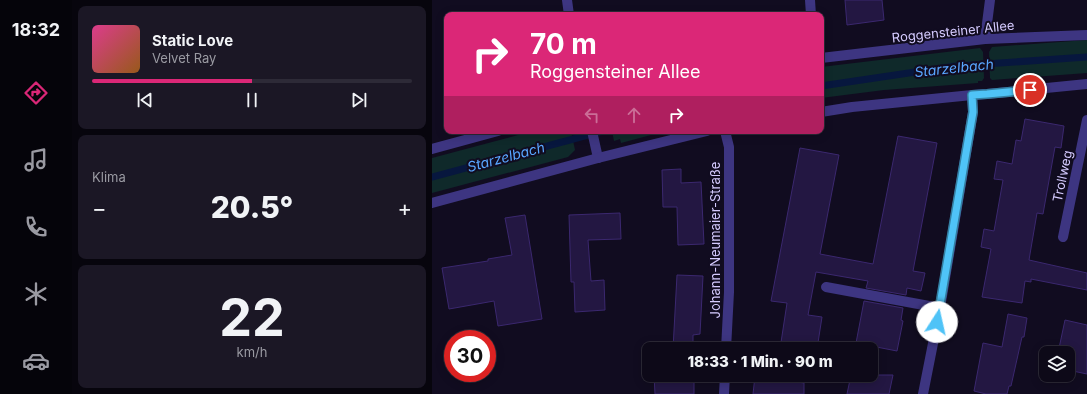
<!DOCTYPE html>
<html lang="de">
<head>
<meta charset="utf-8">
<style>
  :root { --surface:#0d0918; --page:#1b1725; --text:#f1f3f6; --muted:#9a9aa2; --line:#2d2a37; --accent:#db2777 }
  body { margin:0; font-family:Inter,sans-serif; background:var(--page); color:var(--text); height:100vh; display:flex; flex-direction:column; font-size:15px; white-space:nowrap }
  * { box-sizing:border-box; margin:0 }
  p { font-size:13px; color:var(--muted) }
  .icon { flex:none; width:22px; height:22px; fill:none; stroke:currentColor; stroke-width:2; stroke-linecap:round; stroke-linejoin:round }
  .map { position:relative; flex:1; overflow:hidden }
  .panel { display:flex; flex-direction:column; gap:6px; padding:6px; background:#07050d; width:360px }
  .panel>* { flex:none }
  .top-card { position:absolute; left:12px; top:12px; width:380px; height:122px; border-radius:8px; box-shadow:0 2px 10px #0003,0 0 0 1px var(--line); background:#db2777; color:#fff; overflow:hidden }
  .fabs { position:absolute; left:607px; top:346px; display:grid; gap:8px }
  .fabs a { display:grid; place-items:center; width:36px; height:36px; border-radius:8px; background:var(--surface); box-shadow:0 2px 10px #0003,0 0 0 1px var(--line); font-size:20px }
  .speed { position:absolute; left:12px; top:330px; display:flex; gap:8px; font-size:20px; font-weight:700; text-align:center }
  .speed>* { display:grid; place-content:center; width:52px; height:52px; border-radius:50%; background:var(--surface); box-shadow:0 2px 10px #0003,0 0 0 1px var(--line); line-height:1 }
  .speed .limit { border:6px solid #d22; background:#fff; color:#111 }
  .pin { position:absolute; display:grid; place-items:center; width:34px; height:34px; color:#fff; margin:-17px; border:2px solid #fff; border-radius:50%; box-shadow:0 1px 4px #0007 }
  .me { position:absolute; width:44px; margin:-22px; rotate:10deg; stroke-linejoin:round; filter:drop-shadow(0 0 3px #0008) }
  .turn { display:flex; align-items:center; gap:14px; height:84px; padding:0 20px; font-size:18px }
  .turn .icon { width:52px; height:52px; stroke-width:2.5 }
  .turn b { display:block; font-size:28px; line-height:34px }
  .lanes { display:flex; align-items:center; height:38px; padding:0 20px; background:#0003; justify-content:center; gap:20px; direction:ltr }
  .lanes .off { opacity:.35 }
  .big { font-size:30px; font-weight:800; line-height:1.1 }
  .panel .widget { flex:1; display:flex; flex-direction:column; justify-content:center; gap:6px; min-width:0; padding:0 14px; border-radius:8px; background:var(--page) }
  .panel .dial { align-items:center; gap:0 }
  .dial b { font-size:52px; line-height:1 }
  .song { display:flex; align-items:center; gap:12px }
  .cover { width:48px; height:48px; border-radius:6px; background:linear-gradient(135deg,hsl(330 70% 55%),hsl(30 70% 35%)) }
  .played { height:4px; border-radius:2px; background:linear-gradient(90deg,var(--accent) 50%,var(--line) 50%) }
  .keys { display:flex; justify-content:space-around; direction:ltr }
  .heat { display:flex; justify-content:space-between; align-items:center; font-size:22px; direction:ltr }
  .trip { position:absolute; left:210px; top:342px; width:236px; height:40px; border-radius:8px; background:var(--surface); box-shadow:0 2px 10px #0003,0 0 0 1px var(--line); font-weight:800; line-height:40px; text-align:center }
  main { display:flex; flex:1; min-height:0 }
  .tab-bar { display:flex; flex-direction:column; width:72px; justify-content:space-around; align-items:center; background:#05040a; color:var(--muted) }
  .tab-bar .icon { width:28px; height:28px }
  .tab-bar .on { color:var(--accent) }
  .tab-bar b { font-size:18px; color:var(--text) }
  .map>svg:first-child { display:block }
  .green { fill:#0f292a }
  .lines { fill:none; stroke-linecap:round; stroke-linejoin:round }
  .stream { stroke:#07173e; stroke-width:7 }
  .building { fill:#231742; stroke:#3b286f }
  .service { stroke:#3d3581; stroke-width:10 }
  .minor { stroke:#3d3581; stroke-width:10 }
  .route-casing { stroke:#337fa1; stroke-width:10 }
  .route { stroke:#4fc3f7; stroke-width:7 }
  .labels { text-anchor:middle; stroke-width:4; stroke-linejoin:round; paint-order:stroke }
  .street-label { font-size:13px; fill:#d5cbff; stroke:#110c20 }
  .water-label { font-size:14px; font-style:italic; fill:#59a6ff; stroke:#110c20 }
</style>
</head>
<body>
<main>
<nav class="tab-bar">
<b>18:32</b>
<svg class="icon on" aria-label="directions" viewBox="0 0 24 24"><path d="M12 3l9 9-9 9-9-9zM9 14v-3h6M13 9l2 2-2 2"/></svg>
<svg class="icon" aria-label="music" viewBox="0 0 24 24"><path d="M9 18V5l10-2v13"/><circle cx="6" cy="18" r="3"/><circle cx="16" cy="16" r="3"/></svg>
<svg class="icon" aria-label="phone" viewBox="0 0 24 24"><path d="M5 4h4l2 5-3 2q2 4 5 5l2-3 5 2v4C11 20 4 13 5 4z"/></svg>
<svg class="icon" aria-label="climate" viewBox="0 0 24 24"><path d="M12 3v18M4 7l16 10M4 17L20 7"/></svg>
<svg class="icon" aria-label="car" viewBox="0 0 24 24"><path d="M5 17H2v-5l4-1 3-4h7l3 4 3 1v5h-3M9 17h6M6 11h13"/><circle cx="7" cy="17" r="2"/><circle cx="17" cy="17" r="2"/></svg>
</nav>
<section class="panel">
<div class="widget">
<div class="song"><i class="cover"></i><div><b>Static Love</b><p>Velvet Ray</p></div></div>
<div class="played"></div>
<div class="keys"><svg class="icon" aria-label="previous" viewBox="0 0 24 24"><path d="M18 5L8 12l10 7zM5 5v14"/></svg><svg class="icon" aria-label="pause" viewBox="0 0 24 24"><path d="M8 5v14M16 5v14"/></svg><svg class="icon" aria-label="next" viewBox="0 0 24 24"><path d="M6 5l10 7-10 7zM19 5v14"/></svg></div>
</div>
<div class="widget"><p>Klima</p>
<div class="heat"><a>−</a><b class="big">20.5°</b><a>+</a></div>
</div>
<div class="widget dial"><b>22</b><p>km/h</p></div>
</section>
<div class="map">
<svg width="655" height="394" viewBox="0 0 655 394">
  <rect width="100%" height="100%" fill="#110c20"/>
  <g class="green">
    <path d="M655,40v33l-95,7 -2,-2 -1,-26 3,-5z"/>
    <path d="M548,48l3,4 1,26 -2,3h-4v2l-94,7 -63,8v-31z"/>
    <path d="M101,131h38l4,19 -7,7 -136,36v-35z"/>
    <path d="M180,131h54l-45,12 -1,-4 -6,2z"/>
  </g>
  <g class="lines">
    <g class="stream">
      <path d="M389,86l135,-20 131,-9"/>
      <path d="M0,177l171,-46"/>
    </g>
  </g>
  <g class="building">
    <path d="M413,0h37l2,20 -37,5z"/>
    <path d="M593,119l39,7 -3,22 -6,-1 -12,67 -6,-1 -8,47 58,13v17l-56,-11v3l-6,-1 -3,22 -40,-6 9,-48 -10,-2 3,-18 10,2 9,-51 -9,-1 3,-18 15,3 4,-24 5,1z"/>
    <path d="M466,136l39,7 -24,128 12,2 -4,18 -14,-3 -1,7 -40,-7 2,-7 -52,-9 -8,43 14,2 -5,32h-37l7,-46 -16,-2 29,-153 39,7 -19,99 53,10z"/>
    <path d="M249,169v14l20,-1 3,62 -26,1 -1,-38h-14l-1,-37z"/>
    <path d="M188,213l1,26 -33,1 3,41 13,-1 1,30 -30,2 -1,-30h-3l-2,-67z"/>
    <path d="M93,215l17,104 -44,7 -4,-25 -45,8 -7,-41 46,-7v-2l24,-4 -7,-37z"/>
    <path d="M245,275l26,1 -3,58 -7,1v14h-20z"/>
    <path d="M432,301l39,7 -2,12 2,1 -6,30 -41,-8z"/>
    <path d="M576,314l19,4 -3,19h-2l-11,49h-2l-2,8h-21l-12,-3 9,-48 19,4z"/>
    <path d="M633,320l22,5v49l-19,-4v-17h-10z"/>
    <path d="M222,375h40v19h-39z"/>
    <path d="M419,375h42l-4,19h-42z"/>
    <path d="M323,376l49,7v11h-51z"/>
  </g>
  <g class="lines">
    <path class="service" d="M394,287l114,21"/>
    <g class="minor">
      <path d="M135,0l2,15"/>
      <path d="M378,0l1,15"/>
      <path d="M553,39l5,-39"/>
      <path d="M389,58l164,-19 102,-4"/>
      <path d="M389,112l31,-5 120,-12 15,-1 100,-10"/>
      <path d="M160,131l6,27"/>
      <path d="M293,131l4,16v145l-3,57"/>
      <path d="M0,149l66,-18"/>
      <path d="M0,203l166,-45 109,-27"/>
      <path d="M631,237l24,-117"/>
      <path d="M292,394l1,-19"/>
      <path d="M491,394l17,-86 33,-196 -1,-17"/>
    </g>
  </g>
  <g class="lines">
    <defs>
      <path id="route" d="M505,322l36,-210 -1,-17 15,-1 43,-4"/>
    </defs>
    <use href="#route" class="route-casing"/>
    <use href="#route" class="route"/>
  </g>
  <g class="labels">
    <g class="street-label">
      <text transform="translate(521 31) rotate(-6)" y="5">Roggensteiner Allee</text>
      <text transform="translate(630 176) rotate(-78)" y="5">Trollweg</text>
      <text transform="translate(283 240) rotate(-90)" y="5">Johann-Neumaier-Straße</text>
    </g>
    <g class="water-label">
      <text transform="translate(522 68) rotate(-6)" y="5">Starzelbach</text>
      <text transform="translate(74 157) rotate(-15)" y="5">Starzelbach</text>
    </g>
  </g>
</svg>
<div class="fabs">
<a><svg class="icon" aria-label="layers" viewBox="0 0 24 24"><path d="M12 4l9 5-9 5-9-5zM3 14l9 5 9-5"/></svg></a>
</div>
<div class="speed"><div class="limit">30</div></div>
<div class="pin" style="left:598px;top:90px;background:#d93025"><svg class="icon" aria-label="arrive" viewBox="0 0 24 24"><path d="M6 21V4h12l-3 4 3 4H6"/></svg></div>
<svg class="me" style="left:505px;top:322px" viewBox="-20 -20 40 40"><circle r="19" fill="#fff"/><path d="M0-13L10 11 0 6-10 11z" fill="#4fc3f7"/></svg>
<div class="trip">18:33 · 1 Min. · 90 m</div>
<div class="top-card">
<div class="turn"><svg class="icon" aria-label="right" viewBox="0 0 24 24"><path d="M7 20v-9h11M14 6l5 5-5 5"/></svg><div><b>70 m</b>Roggensteiner Allee</div></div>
<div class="lanes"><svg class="icon off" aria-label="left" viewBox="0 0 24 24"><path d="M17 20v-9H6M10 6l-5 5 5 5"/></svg><svg class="icon off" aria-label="ahead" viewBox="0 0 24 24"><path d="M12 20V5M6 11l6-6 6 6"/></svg><svg class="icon" aria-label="right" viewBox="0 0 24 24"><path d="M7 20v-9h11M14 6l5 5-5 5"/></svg></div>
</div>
</div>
</main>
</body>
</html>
